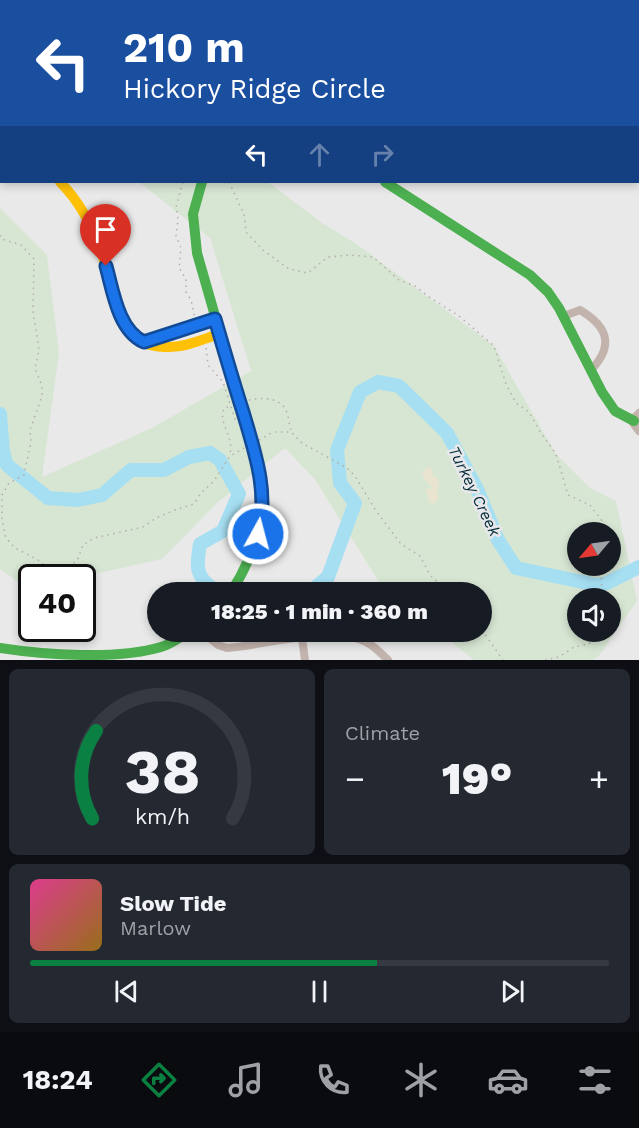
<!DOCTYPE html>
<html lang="en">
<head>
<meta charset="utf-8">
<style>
  :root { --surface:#171b24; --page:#242831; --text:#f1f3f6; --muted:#9ea1a6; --line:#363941; --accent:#0b8043 }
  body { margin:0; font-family:"Work Sans",sans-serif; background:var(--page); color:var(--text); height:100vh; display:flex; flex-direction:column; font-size:22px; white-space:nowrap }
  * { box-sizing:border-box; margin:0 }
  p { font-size:20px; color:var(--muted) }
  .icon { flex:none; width:33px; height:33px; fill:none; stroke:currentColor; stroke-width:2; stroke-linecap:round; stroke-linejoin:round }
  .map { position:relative; height:660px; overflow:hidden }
  .sheet { display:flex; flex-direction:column; gap:9px; padding:9px; background:#0d0f14; flex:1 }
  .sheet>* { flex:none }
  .banner { position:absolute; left:0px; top:0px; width:639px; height:183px; box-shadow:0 3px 9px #0003; background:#1a4fa0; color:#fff; overflow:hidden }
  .needle { width:39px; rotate:241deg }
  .fabs { position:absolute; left:567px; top:522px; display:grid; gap:12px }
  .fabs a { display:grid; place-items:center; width:54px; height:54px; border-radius:50%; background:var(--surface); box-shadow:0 3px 9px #0003; font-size:30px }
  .speed { position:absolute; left:18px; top:564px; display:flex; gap:12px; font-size:30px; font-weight:700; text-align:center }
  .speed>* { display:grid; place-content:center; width:78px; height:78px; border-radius:50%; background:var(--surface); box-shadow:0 3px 9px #0003; line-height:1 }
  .speed .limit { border:3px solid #111; border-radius:9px; background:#fff; color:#111 }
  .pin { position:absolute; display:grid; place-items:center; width:51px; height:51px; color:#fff; margin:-62px -26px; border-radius:50% 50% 50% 0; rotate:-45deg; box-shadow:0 0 6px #0007 }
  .pin .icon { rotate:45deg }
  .me { position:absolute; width:66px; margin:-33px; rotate:7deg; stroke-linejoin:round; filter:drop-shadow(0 0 4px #0008) }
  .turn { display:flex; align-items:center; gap:21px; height:126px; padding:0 24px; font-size:27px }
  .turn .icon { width:78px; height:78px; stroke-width:2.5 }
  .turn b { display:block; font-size:42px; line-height:51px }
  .lanes { display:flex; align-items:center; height:57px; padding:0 24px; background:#0003; justify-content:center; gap:30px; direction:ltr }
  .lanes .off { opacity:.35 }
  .big { font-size:45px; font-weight:800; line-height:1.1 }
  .sheet .widget { flex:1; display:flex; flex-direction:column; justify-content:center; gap:9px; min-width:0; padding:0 21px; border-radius:9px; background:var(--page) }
  .sheet .dial { align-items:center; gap:0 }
  .dial svg { height:156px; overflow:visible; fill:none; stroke:var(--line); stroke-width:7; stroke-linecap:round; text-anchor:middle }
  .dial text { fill:var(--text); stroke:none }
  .song { display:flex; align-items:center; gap:18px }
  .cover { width:72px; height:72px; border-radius:9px; background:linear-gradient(135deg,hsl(330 70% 55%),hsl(40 70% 35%)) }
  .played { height:6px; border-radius:3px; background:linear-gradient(90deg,var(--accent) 60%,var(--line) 60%) }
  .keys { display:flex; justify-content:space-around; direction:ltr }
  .heat { display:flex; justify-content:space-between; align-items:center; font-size:33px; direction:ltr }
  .sheet .tiles { flex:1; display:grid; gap:9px; grid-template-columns:1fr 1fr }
  .widget:last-child { grid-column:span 2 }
  .trip { position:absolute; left:147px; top:582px; width:345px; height:60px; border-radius:30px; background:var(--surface); box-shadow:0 3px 9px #0003; font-weight:800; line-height:60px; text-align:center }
  .menu { display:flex; height:96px; justify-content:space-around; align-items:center; background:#090b0e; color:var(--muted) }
  .menu .icon { width:42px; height:42px }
  .menu .on { color:var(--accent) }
  .menu b { font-size:27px; color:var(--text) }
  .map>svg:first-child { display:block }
  .green { fill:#d7e6d3; fill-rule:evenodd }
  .sand { fill:#e9e4cf }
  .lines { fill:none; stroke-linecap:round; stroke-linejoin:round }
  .river { stroke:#a6dff2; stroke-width:14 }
  .path { stroke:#b4ada9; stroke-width:1.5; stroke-dasharray:1.5 4.5; stroke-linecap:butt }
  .street { stroke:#c2b3ac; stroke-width:8 }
  .fast { stroke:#4caf50; stroke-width:10 }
  .slow { stroke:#ffc107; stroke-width:10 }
  .route-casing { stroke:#114b97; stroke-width:15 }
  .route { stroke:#1a73e8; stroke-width:10 }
  .labels { text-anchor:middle; stroke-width:5; stroke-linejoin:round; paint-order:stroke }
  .water-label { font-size:16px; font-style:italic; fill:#062e3a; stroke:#e8e8ea }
</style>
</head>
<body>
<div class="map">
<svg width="639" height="660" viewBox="0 0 639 660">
  <rect width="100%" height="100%" fill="#e9e9e9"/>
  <path class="green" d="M139,182h129l54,41 33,20 139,103 62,108 34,34 26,13 21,100 -39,56 -6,3h-118l-35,-28h43v-40h-90l-13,-10 -65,-104 -29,-30 -68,55 -55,56 -81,18 -49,1 -1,11 -2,1 -29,-21v-361l47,47 12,98 -17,124 110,-49 99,-57 -41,-133zM578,532h32v34h-32zM578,598h32v34h-32z"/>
  <path class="sand" d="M429,467l3,2 1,7 5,3 1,7 -2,7 2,5 -5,6 -5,-2 -3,-12 3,-2 3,2 1,-2 -7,-7 -4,-9z"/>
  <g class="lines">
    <g class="river">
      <path d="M0,414l3,38 4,13 41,33 30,2 24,-5 29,-25h33l25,-13 21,-4 10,7 19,34 -16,37 -23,13c-3,20 -6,31 12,44"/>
      <path d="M310,592l18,-15 27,-74 -15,-20 -3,-33 23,-58 18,-10 21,4 48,47 30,56 21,51 18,28 81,17 10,-2 32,-16"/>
    </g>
    <g class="path">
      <path d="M115,2l1,-2"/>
      <path d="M183,182l-7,25 2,12 -2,17 5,12 -2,20 7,11v13l5,8 4,19"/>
      <path d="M229,182l15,32 2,18 17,18 26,19 19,4 20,-16 22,-2 23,2 26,23 16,6 14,11 30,19 35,30 12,38 10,19 13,9 10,18 17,24 12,41 22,10 13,17 -1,10"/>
      <path d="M0,235l2,4 19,6 13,14 -1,52 6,39 -4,18 7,18v10l-12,34 1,12 -7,33 -15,8 -7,12v26l4,17 9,10 23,12 13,11h9l17,-10 6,-16 11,-7 49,-11 13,-9 19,-8 19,-6 7,-11 13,-12 16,-25 14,-8"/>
      <path d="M206,348l2,17 15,17 13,40"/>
      <path d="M249,400c13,-3 33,-3 38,13 2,6 2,13 5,19"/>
      <path d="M228,407l-4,1c-6,17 10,26 6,47"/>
      <path d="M259,440l14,-8h18l11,11 45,25 8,8 21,35 25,33 19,12 10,19 18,17"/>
      <path d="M601,566l1,32"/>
      <path d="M482,630l21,30"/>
      <path d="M545,660l14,-3 15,-10 15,-3 14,-12"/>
    </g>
    <g class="street">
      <path d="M632,0l7,2"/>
      <path d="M37,2v-2"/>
      <path d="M335,2l1,-2"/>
      <path d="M0,129l2,1"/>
      <path d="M638,172h1"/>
      <path d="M564,316l16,-6c27,16 35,35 11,60"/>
      <path d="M144,342l71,-23"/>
      <path d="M639,413l-5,5 -1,5 6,8"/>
      <path d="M202,632l16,13 9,3c39,-3 104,-23 139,-6 9,4 15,12 22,18"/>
      <path d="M302,638l3,22"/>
    </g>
    <g class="fast">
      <path d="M541,2l5,-2"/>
      <path d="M202,182l-9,32 4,39 60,209c8,50 2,87 -26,130"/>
      <path d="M385,182l145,93 18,17 11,16 43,84 13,19 19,10"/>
      <path d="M0,648c45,7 117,12 161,-1 10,-3 19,-10 28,-15"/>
    </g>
    <path class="slow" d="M60,182c21,21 34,47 43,75 8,26 11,62 32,81 9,8 24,9 35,9 17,0 33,-8 49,-13"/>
  </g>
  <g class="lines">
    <defs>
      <path id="route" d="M106,266c7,25 12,64 38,76l71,-23c9,31 18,62 28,93 12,41 26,80 15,122"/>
    </defs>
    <use href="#route" class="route-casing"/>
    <use href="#route" class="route"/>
  </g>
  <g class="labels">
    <g class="water-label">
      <text transform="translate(475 491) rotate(64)" y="6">Turkey Creek</text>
    </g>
  </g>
</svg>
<div class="fabs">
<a><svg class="needle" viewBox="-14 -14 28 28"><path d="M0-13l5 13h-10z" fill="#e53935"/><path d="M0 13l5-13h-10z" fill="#9ea1a6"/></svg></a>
<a><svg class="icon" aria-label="sound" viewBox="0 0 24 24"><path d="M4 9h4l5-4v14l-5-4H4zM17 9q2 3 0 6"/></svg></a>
</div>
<div class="speed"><div class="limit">40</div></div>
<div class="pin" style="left:106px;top:266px;background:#d93025"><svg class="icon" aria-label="arrive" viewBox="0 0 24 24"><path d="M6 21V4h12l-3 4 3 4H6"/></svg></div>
<svg class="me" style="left:258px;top:534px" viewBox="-20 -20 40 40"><circle r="17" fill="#1a73e8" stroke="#fff" stroke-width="3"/><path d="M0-11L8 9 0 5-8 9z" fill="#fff"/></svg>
<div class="trip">18:25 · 1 min · 360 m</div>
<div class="banner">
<div class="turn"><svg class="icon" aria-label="left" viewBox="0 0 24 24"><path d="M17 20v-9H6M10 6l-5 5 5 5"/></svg><div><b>210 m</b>Hickory Ridge Circle</div></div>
<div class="lanes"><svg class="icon" aria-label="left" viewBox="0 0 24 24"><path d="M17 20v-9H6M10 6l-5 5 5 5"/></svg><svg class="icon off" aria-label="ahead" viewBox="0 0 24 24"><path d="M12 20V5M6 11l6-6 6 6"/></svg><svg class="icon off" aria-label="right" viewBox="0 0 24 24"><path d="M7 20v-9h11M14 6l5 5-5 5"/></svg></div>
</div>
</div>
<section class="sheet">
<div class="tiles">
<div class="widget dial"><svg viewBox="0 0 100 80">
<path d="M14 69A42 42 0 1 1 86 69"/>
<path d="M14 69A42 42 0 0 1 16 24" stroke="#0b8043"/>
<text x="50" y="56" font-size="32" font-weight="700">38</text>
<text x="50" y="72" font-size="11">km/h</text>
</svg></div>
<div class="widget"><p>Climate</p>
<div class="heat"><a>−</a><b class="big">19°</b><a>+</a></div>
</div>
<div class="widget">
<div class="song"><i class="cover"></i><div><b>Slow Tide</b><p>Marlow</p></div></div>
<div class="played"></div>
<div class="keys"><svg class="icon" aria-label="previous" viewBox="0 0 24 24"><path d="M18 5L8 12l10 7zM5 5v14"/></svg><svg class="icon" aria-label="pause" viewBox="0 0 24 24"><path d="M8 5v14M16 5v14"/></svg><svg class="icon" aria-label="next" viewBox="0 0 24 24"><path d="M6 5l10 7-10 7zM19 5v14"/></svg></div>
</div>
</div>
</section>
<nav class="menu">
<b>18:24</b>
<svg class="icon on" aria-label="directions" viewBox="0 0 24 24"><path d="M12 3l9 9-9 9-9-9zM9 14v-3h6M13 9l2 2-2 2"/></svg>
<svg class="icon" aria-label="music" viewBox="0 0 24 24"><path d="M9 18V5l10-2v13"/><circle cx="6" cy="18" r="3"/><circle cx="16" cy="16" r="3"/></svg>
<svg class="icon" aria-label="phone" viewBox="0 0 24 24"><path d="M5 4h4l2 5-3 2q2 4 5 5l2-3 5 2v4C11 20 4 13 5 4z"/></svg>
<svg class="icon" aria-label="climate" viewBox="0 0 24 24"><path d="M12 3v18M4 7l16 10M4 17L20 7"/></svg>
<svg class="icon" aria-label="car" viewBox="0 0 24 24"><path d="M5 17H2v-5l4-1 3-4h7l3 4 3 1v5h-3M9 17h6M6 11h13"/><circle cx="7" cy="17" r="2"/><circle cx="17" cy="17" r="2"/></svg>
<svg class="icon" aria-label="filters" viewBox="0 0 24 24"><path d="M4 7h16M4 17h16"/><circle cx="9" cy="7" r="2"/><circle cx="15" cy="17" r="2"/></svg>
</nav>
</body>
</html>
